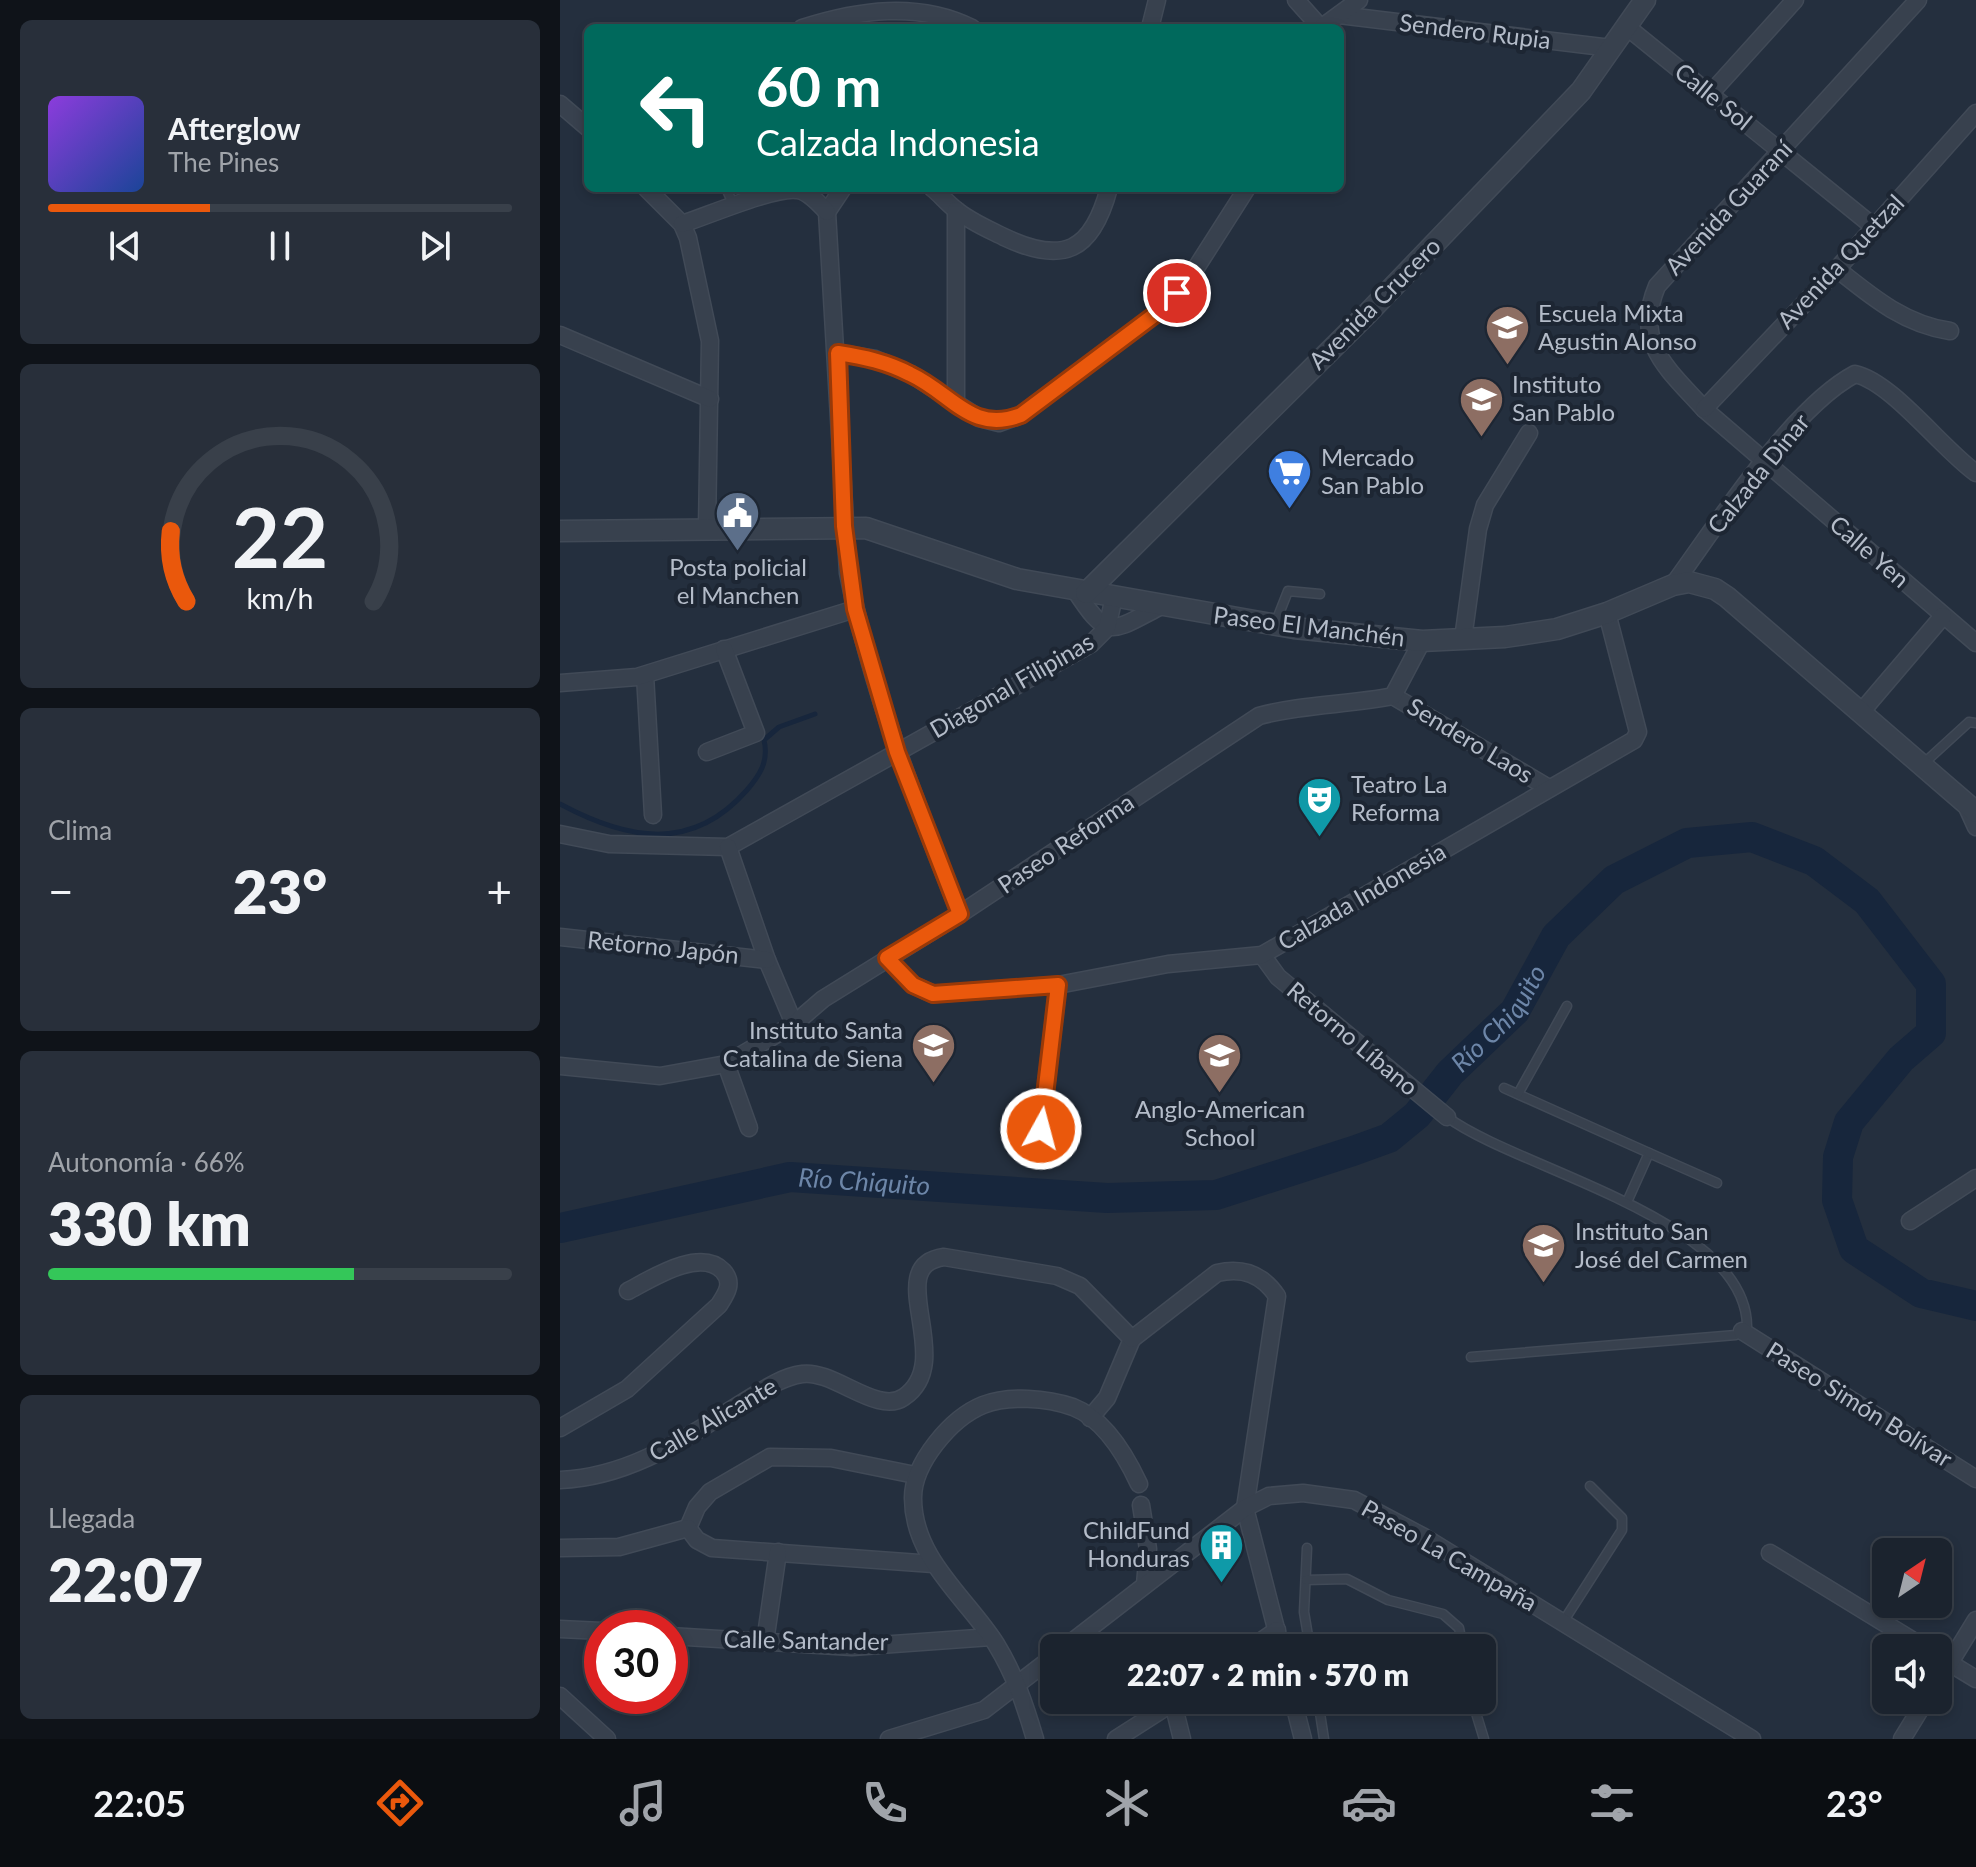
<!DOCTYPE html>
<html lang="es">
<head>
<meta charset="utf-8">
<style>
  :root { --surface:#1b232e; --page:#282f3a; --text:#f1f3f6; --muted:#a0a4aa; --line:#39404a; --accent:#ea580c }
  body { margin:0; font-family:Lato,sans-serif; background:var(--page); color:var(--text); height:100vh; display:flex; flex-direction:column; font-size:30px; white-space:nowrap }
  * { box-sizing:border-box; margin:0 }
  p { font-size:26px; color:var(--muted) }
  .icon { flex:none; width:44px; height:44px; fill:none; stroke:currentColor; stroke-width:2; stroke-linecap:round; stroke-linejoin:round }
  .map { position:relative; flex:1; overflow:hidden }
  .details { display:flex; flex-direction:column; gap:20px; padding:20px; background:#0f1319; width:560px }
  .details>* { flex:none }
  .hud { position:absolute; left:24px; top:24px; width:760px; height:168px; border-radius:12px; box-shadow:0 4px 12px #0003,0 0 0 2px var(--line); background:#00695c; color:#fff; overflow:hidden }
  .needle { width:52px; rotate:35deg }
  .controls { position:absolute; left:1312px; top:1538px; display:grid; gap:16px }
  .controls a { display:grid; place-items:center; width:80px; height:80px; border-radius:12px; background:var(--surface); box-shadow:0 4px 12px #0003,0 0 0 2px var(--line); font-size:40px }
  .speed { position:absolute; left:24px; top:1610px; display:flex; gap:16px; font-size:40px; font-weight:700; text-align:center }
  .speed>* { display:grid; place-content:center; width:104px; height:104px; border-radius:50%; background:var(--surface); box-shadow:0 4px 12px #0003,0 0 0 2px var(--line); line-height:1 }
  .speed .limit { border:12px solid #d22; background:#fff; color:#111 }
  .pin { position:absolute; display:grid; place-items:center; width:68px; height:68px; color:#fff; margin:-34px; border:4px solid #fff; border-radius:50%; box-shadow:0 2px 8px #0007 }
  .me { position:absolute; width:88px; margin:-44px; rotate:7deg; stroke-linejoin:round; filter:drop-shadow(0 0 6px #0008) }
  .turn { display:flex; align-items:center; gap:28px; height:168px; padding:0 40px; font-size:36px }
  .turn .icon { width:104px; height:104px; stroke-width:2.5 }
  .turn b { display:block; font-size:56px; line-height:68px }
  .big { font-size:60px; font-weight:800; line-height:1.1 }
  .details .card { flex:1; display:flex; flex-direction:column; justify-content:center; gap:12px; min-width:0; padding:0 28px; border-radius:12px; background:var(--page) }
  .details .dial { align-items:center; gap:0 }
  .dial svg { height:208px; overflow:visible; fill:none; stroke:var(--line); stroke-width:7; stroke-linecap:round; text-anchor:middle }
  .dial text { fill:var(--text); stroke:none }
  .song { display:flex; align-items:center; gap:24px }
  .cover { width:96px; height:96px; border-radius:12px; background:linear-gradient(135deg,hsl(270 70% 55%),hsl(220 70% 35%)) }
  .played { height:8px; border-radius:4px; background:linear-gradient(90deg,var(--accent) 35%,var(--line) 35%) }
  .keys { display:flex; justify-content:space-around; direction:ltr }
  .heat { display:flex; justify-content:space-between; align-items:center; font-size:44px; direction:ltr }
  .charge { height:12px; border-radius:6px; background:linear-gradient(90deg,#34c759 66%,var(--line) 0) }
  .trip { position:absolute; left:480px; top:1634px; width:456px; height:80px; border-radius:12px; background:var(--surface); box-shadow:0 4px 12px #0003,0 0 0 2px var(--line); font-weight:800; line-height:80px; text-align:center }
  .dock { display:flex; height:128px; justify-content:space-around; align-items:center; background:#0b0e12; color:var(--muted) }
  .dock .icon { width:56px; height:56px }
  .dock .current { color:var(--accent) }
  .dock b { font-size:36px; color:var(--text) }
  main { display:flex; flex:1; min-height:0 }
  .map>svg:first-child { display:block }
  .lines { fill:none; stroke-linecap:round; stroke-linejoin:round }
  .stream { stroke:#17263c; stroke-width:5 }
  .river { stroke:#17263c; stroke-width:30 }
  .service-casing { stroke:#414a57; stroke-width:11 }
  .minor-casing { stroke:#414a57; stroke-width:19 }
  .tertiary-casing { stroke:#414a57; stroke-width:23 }
  .service { stroke:#38414e; stroke-width:8 }
  .minor { stroke:#38414e; stroke-width:16 }
  .tertiary { stroke:#38414e; stroke-width:20 }
  .route-casing { stroke:#983908; stroke-width:20 }
  .route { stroke:#ea580c; stroke-width:14 }
  .labels { text-anchor:middle; stroke-width:8; stroke-linejoin:round; paint-order:stroke }
  .street-label { font-size:24px; fill:#b4bcc9; stroke:#1d2633 }
  .poi-label { font-size:24px; fill:#b4bcc9; stroke:#1d2633; text-anchor:start }
  .water-label { font-size:26px; font-style:italic; fill:#6d86a8; stroke:#1d2633 }
</style>
</head>
<body>
<main>
<section class="details">
<div class="card">
<div class="song"><i class="cover"></i><div><b>Afterglow</b><p>The Pines</p></div></div>
<div class="played"></div>
<div class="keys"><svg class="icon" aria-label="previous" viewBox="0 0 24 24"><path d="M18 5L8 12l10 7zM5 5v14"/></svg><svg class="icon" aria-label="pause" viewBox="0 0 24 24"><path d="M8 5v14M16 5v14"/></svg><svg class="icon" aria-label="next" viewBox="0 0 24 24"><path d="M6 5l10 7-10 7zM19 5v14"/></svg></div>
</div>
<div class="card dial"><svg viewBox="0 0 100 80">
<path d="M14 69A42 42 0 1 1 86 69"/>
<path d="M14 69A42 42 0 0 1 8 42" stroke="#ea580c"/>
<text x="50" y="56" font-size="32" font-weight="700">22</text>
<text x="50" y="72" font-size="11">km/h</text>
</svg></div>
<div class="card"><p>Clima</p>
<div class="heat"><a>−</a><b class="big">23°</b><a>+</a></div>
</div>
<div class="card"><p>Autonomía · 66%</p><b class="big">330 km</b><div class="charge"></div></div>
<div class="card"><p>Llegada</p><b class="big">22:07</b></div>
</section>
<div class="map">
<svg width="1416" height="1739" viewBox="0 0 1416 1739">
  <rect width="100%" height="100%" fill="#242f3e"/>
  <g class="lines">
    <path class="stream" d="M0,804c67,36 132,49 187,-14 13,-15 22,-29 17,-50l15,-13 36,-13"/>
    <path class="river" id="s1" d="M0,1228l230,-51 317,21 109,-3 137,-44 36,-13 28,-23 33,-42 65,-62 41,-75 58,-56 73,-37 65,-6 62,24 53,40 64,83v49l-30,26 -52,63 -11,35 -1,43 17,49 67,44 55,13"/>
    <defs>
      <g id="service">
        <path d="M166,188l8,18"/>
        <path d="M715,624l13,-33 32,3"/>
        <path d="M1363,764l46,-42 7,1"/>
        <path d="M944,1088l145,65 -22,49"/>
        <path d="M958,1094l49,-88"/>
        <path d="M887,1117c70,52 299,102 300,209l-11,9 -265,22"/>
        <path d="M1089,1153l68,30"/>
        <path d="M747,1548l-3,64 6,36"/>
        <path d="M746,1580l41,-1 41,21 55,14 16,14 4,20"/>
        <path d="M1003,1622l59,-92v-12l-32,-32"/>
        <path d="M758,1700l6,39"/>
        <path d="M912,1700l12,39"/>
      </g>
      <g id="minor">
        <path d="M736,0l25,28"/>
        <path d="M1358,0l-261,286c-24,57 11,83 47,123l272,234"/>
        <path d="M779,15l272,33"/>
        <path d="M1067,27l247,200"/>
        <path d="M242,28c56,-18 116,-27 170,0"/>
        <path d="M590,28l7,-28"/>
        <path d="M761,28l38,-28"/>
        <path d="M1150,94l85,-94"/>
        <path d="M0,104l28,24"/>
        <path d="M86,188l36,36 6,14 22,103 -3,189"/>
        <path d="M372,188c8,6 15,15 23,21 14,12 33,20 49,28 59,28 88,15 105,-49"/>
        <path d="M267,212l21,361c23,117 68,230 112,341"/>
        <path d="M267,212l16,-24"/>
        <path d="M122,224c25,-8 92,-37 115,-34 12,1 22,14 30,22"/>
        <path d="M1277,269c35,28 67,55 113,62"/>
        <path d="M0,335l150,64"/>
        <path d="M278,353l37,6 36,15 68,44 20,5 22,-8 144,-108 24,-28 58,-91"/>
        <path d="M396,404v-194"/>
        <path d="M1144,409l133,-140 139,-156"/>
        <path d="M1113,585c44,-60 118,-177 182,-211 37,8 87,75 121,99"/>
        <path d="M515,590c33,51 36,42 86,16"/>
        <path d="M903,639l15,-110 7,-24 44,-72"/>
        <path d="M85,675l8,140"/>
        <path d="M0,683l77,-6 218,-68"/>
        <path d="M833,696l154,91"/>
        <path d="M1302,711l81,-95"/>
        <path d="M147,752l49,-19 -32,-84"/>
        <path d="M1406,805l10,22"/>
        <path d="M0,834l49,10 119,3 363,-203 16,-16 7,-31"/>
        <path d="M168,847l39,113 27,64"/>
        <path d="M0,937l207,23"/>
        <path d="M702,955l16,22 169,140"/>
        <path d="M327,958l26,27 20,9 125,-9 110,-21 94,-9 372,-215 4,-8 -31,-119"/>
        <path d="M166,1064l23,64"/>
        <path d="M0,1066l100,10 66,-12 68,-40 29,-25 137,-85 299,-198c44,-12 90,-11 134,-20l29,-55"/>
        <path d="M481,1129l17,-144"/>
        <path d="M1350,1221l66,-43"/>
        <path d="M1182,1331l234,148"/>
        <path d="M530,1418l17,-20 25,-59"/>
        <path d="M0,1428l67,-39 92,-84c7,-11 15,-22 4,-34 -23,-24 -72,8 -95,20"/>
        <path d="M0,1480c68,-3 121,-39 177,-74 19,-11 42,-29 65,-32 31,-5 76,42 102,23 54,-37 -24,-131 40,-140l113,19 23,10 52,53 85,-66c26,-6 45,1 60,23l-32,212 36,140"/>
        <path d="M581,1505l7,44 -3,36"/>
        <path d="M128,1528l9,-21 13,-15 60,-35 61,1 84,17"/>
        <path d="M0,1548l59,-1 69,-19 9,12 15,8 221,16"/>
        <path d="M1210,1553l155,95"/>
        <path d="M0,1629l42,2"/>
        <path d="M110,1636l182,11 139,-10"/>
        <path d="M205,1642l13,-90"/>
        <path d="M504,1648l181,-140 24,-12 34,-3 51,7 70,37 328,202"/>
        <path d="M691,1648l26,-18"/>
        <path d="M1378,1656l38,23"/>
        <path d="M1378,1682l38,-62"/>
        <path d="M0,1696l47,43"/>
        <path d="M733,1700l10,39"/>
        <path d="M613,1703l9,36"/>
        <path d="M329,1739l95,-29 70,-54"/>
        <path d="M475,1739c-10,-34 -20,-64 -39,-95 -29,-46 -83,-85 -83,-146 0,-35 38,-80 70,-93 26,-10 64,-7 90,2 31,12 53,49 66,77"/>
        <path d="M556,1739l61,-39"/>
        <path d="M1342,1739l24,-39"/>
      </g>
      <g id="tertiary">
        <path d="M0,531l306,-3 151,51 277,49 128,13 83,-4 52,-8 50,-16 66,-28 16,-3 26,7 12,8 249,215"/>
        <path d="M526,593l282,-280 213,-222 64,-91"/>
      </g>
    </defs>
    <use href="#service" class="service-casing"/>
    <use href="#minor" class="minor-casing"/>
    <use href="#tertiary" class="tertiary-casing"/>
    <use href="#service" class="service"/>
    <use href="#minor" class="minor"/>
    <use href="#tertiary" class="tertiary"/>
  </g>
  <g class="lines">
    <defs>
      <path id="route" d="M481,1129l17,-144 -125,9 -20,-9 -26,-27 73,-44 -63,-162 -42,-143 -11,-83 -6,-173c26,4 49,9 72,21 43,20 61,60 111,41l144,-108 12,-14"/>
    </defs>
    <use href="#route" class="route-casing"/>
    <use href="#route" class="route"/>
  </g>
  <defs>
    <symbol id="university-pin" viewBox="-11 -11 22 30"><path d="M0 17L-7.5 6A9.5 9.5 0 1 1 7.5 6Z" fill="#8d6e63" stroke="#1d2633"/><path d="M0-5L7-2L0 1L-7-2ZM-4 1L0 2.5L4 1V4Q0 6-4 4Z" fill="#fff"/></symbol>
    <symbol id="school-pin" viewBox="-11 -11 22 30"><path d="M0 17L-7.5 6A9.5 9.5 0 1 1 7.5 6Z" fill="#8d6e63" stroke="#1d2633"/><path d="M0-5L7-2L0 1L-7-2ZM-4 1L0 2.5L4 1V4Q0 6-4 4Z" fill="#fff"/></symbol>
    <symbol id="supermarket-pin" viewBox="-11 -11 22 30"><path d="M0 17L-7.5 6A9.5 9.5 0 1 1 7.5 6Z" fill="#3f7fe0" stroke="#1d2633"/><path d="M-6-5.5h2.5l.6 2H6L4.5 2H-2.5L-4.4-4H-6ZM-1.5 3.2a1.3 1.3 0 1 0 .1 0ZM3 3.2a1.3 1.3 0 1 0 .1 0Z" fill="#fff"/></symbol>
    <symbol id="civic-pin" viewBox="-11 -11 22 30"><path d="M0 17L-7.5 6A9.5 9.5 0 1 1 7.5 6Z" fill="#5c6f8a" stroke="#1d2633"/><path d="M-.6-6.5H3V-4.5H.6V-3L4-1V1h2V6H-6V1h2V-1L-.6-3ZM-1.2 2.5V6h2.4V2.5Z" fill="#fff"/></symbol>
    <symbol id="theatre-pin" viewBox="-11 -11 22 30"><path d="M0 17L-7.5 6A9.5 9.5 0 1 1 7.5 6Z" fill="#0f9aa8" stroke="#1d2633"/><path d="M-5-5.5Q0-4 5-5.5V0Q5 5 0 6Q-5 5-5 0ZM-3.3-2.5H-1v1.5H-3.3ZM1-2.5H3.3v1.5H1ZM-2.8 1Q0 5.5 2.8 1Z" fill="#fff"/></symbol>
    <symbol id="building-pin" viewBox="-11 -11 22 30"><path d="M0 17L-7.5 6A9.5 9.5 0 1 1 7.5 6Z" fill="#0f9aa8" stroke="#1d2633"/><path d="M-4-6H4V6H1V3H-1V6H-4ZM-2.5-4.3h1.7v1.8h-1.7ZM.8-4.3h1.7v1.8H.8ZM-2.5-1h1.7V.8h-1.7ZM.8-1h1.7V.8H.8Z" fill="#fff"/></symbol>
  </defs>
  <g fill-rule="evenodd">
    <use href="#university-pin" x="922" y="302" width="51" height="69"/>
    <use href="#school-pin" x="896" y="374" width="51" height="69"/>
    <use href="#supermarket-pin" x="704" y="446" width="51" height="69"/>
    <use href="#civic-pin" x="152" y="488" width="51" height="69"/>
    <use href="#theatre-pin" x="734" y="774" width="51" height="69"/>
    <use href="#school-pin" x="348" y="1020" width="51" height="69"/>
    <use href="#school-pin" x="634" y="1030" width="51" height="69"/>
    <use href="#school-pin" x="958" y="1220" width="51" height="69"/>
    <use href="#building-pin" x="636" y="1520" width="51" height="69"/>
  </g>
  <g class="labels">
    <g class="street-label">
      <text transform="translate(915 32) rotate(7)" y="8">Sendero Rupia</text>
      <text transform="translate(1153 97) rotate(39)" y="8">Calle Sol</text>
      <text transform="translate(1169 208) rotate(-47)" y="8">Avenida Guaraní</text>
      <text transform="translate(1281 262) rotate(-47)" y="8">Avenida Quetzal</text>
      <text transform="translate(815 304) rotate(-45)" y="8">Avenida Crucero</text>
      <text transform="translate(1199 474) rotate(-51)" y="8">Calzada Dinar</text>
      <text transform="translate(1309 552) rotate(41)" y="8">Calle Yen</text>
      <text transform="translate(749 627) rotate(7)" y="8">Paseo El Manchén</text>
      <text transform="translate(452 686) rotate(-30)" y="8">Diagonal Filipinas</text>
      <text transform="translate(910 741) rotate(31)" y="8">Sendero Laos</text>
      <text transform="translate(506 844) rotate(-34)" y="8">Paseo Reforma</text>
      <text transform="translate(802 897) rotate(-30)" y="8">Calzada Indonesia</text>
      <text transform="translate(103 948) rotate(6)" y="8">Retorno Japón</text>
      <text transform="translate(792 1039) rotate(40)" y="8">Retorno Líbano</text>
      <text transform="translate(1299 1405) rotate(32)" y="8">Paseo Simón Bolívar</text>
      <text transform="translate(153 1420) rotate(-30)" y="8">Calle Alicante</text>
      <text transform="translate(889 1556) rotate(30)" y="8">Paseo La Campaña</text>
      <text transform="translate(246 1641) rotate(1)" y="8">Calle Santander</text>
    </g>
    <g class="poi-label">
      <text x="978" y="322">Escuela Mixta<tspan x="978" dy="28">Agustin Alonso</tspan></text>
      <text x="952" y="393">Instituto<tspan x="952" dy="28">San Pablo</tspan></text>
      <text x="761" y="466">Mercado<tspan x="761" dy="28">San Pablo</tspan></text>
      <text x="178" y="576" text-anchor="middle">Posta policial<tspan x="178" dy="28">el Manchen</tspan></text>
      <text x="791" y="793">Teatro La<tspan x="791" dy="28">Reforma</tspan></text>
      <text x="343" y="1039" text-anchor="end">Instituto Santa<tspan x="343" dy="28">Catalina de Siena</tspan></text>
      <text x="660" y="1118" text-anchor="middle">Anglo-American<tspan x="660" dy="28">School</tspan></text>
      <text x="1015" y="1240">Instituto San<tspan x="1015" dy="28">José del Carmen</tspan></text>
      <text x="630" y="1539" text-anchor="end">ChildFund<tspan x="630" dy="28">Honduras</tspan></text>
    </g>
    <g class="water-label">
      <text dy="9" stroke="none"><textPath href="#s1" startOffset="1008">Río Chiquito</textPath></text>
      <text dy="9" stroke="none"><textPath href="#s1" startOffset="310">Río Chiquito</textPath></text>
    </g>
  </g>
</svg>
<div class="controls">
<a><svg class="needle" viewBox="-14 -14 28 28"><path d="M0-13l5 13h-10z" fill="#e53935"/><path d="M0 13l5-13h-10z" fill="#a0a4aa"/></svg></a>
<a><svg class="icon" aria-label="sound" viewBox="0 0 24 24"><path d="M4 9h4l5-4v14l-5-4H4zM17 9q2 3 0 6"/></svg></a>
</div>
<div class="speed"><div class="limit">30</div></div>
<div class="pin" style="left:617px;top:293px;background:#d93025"><svg class="icon" aria-label="arrive" viewBox="0 0 24 24"><path d="M6 21V4h12l-3 4 3 4H6"/></svg></div>
<svg class="me" style="left:481px;top:1129px" viewBox="-20 -20 40 40"><circle r="17" fill="#ea580c" stroke="#fff" stroke-width="3"/><path d="M0-11L8 9 0 5-8 9z" fill="#fff"/></svg>
<div class="trip">22:07 · 2 min · 570 m</div>
<div class="hud">
<div class="turn"><svg class="icon" aria-label="left" viewBox="0 0 24 24"><path d="M17 20v-9H6M10 6l-5 5 5 5"/></svg><div><b>60 m</b>Calzada Indonesia</div></div>
</div>
</div>
</main>
<nav class="dock">
<b>22:05</b>
<svg class="icon current" aria-label="directions" viewBox="0 0 24 24"><path d="M12 3l9 9-9 9-9-9zM9 14v-3h6M13 9l2 2-2 2"/></svg>
<svg class="icon" aria-label="music" viewBox="0 0 24 24"><path d="M9 18V5l10-2v13"/><circle cx="6" cy="18" r="3"/><circle cx="16" cy="16" r="3"/></svg>
<svg class="icon" aria-label="phone" viewBox="0 0 24 24"><path d="M5 4h4l2 5-3 2q2 4 5 5l2-3 5 2v4C11 20 4 13 5 4z"/></svg>
<svg class="icon" aria-label="climate" viewBox="0 0 24 24"><path d="M12 3v18M4 7l16 10M4 17L20 7"/></svg>
<svg class="icon" aria-label="car" viewBox="0 0 24 24"><path d="M5 17H2v-5l4-1 3-4h7l3 4 3 1v5h-3M9 17h6M6 11h13"/><circle cx="7" cy="17" r="2"/><circle cx="17" cy="17" r="2"/></svg>
<svg class="icon" aria-label="filters" viewBox="0 0 24 24"><path d="M4 7h16M4 17h16"/><circle cx="9" cy="7" r="2"/><circle cx="15" cy="17" r="2"/></svg>
<b>23°</b>
</nav>
</body>
</html>
